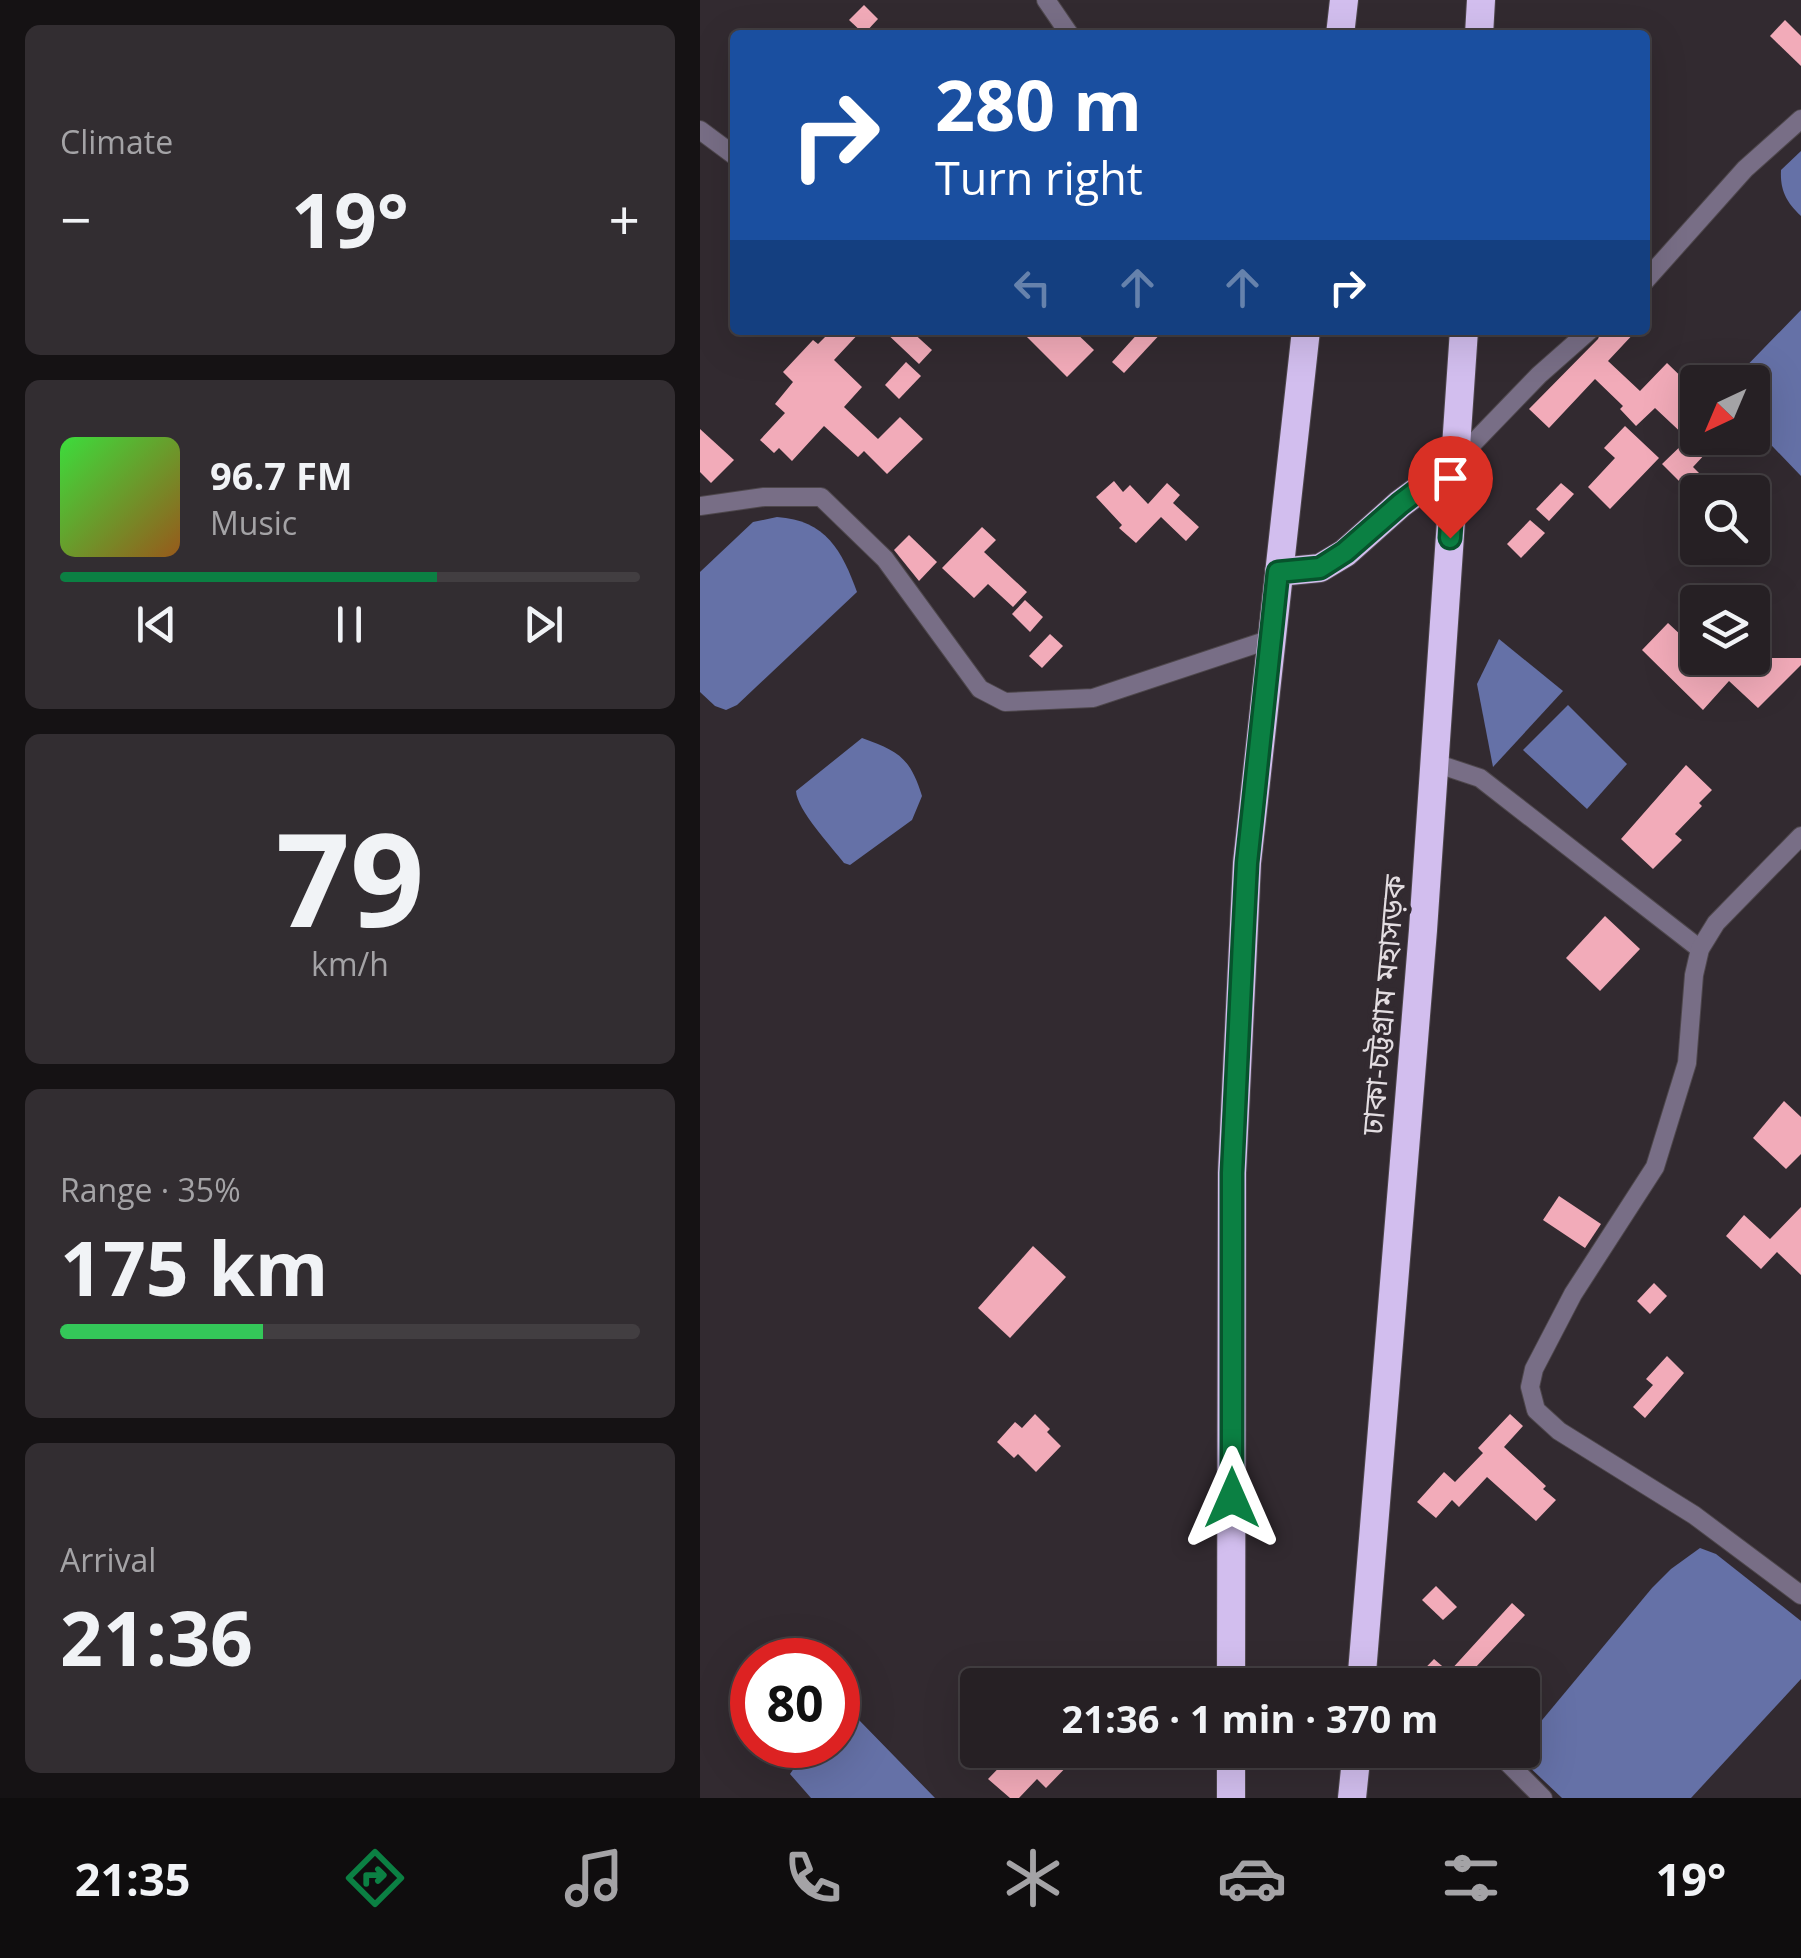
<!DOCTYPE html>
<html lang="en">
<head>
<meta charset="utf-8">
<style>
  :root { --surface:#262024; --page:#322d31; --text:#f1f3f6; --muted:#a4a3a6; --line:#423e41; --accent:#0b8043 }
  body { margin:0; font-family:"Open Sans","Noto Sans Bengali",sans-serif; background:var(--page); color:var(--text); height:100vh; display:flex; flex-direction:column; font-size:38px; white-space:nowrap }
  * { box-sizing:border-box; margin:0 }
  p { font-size:32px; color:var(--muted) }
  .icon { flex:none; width:55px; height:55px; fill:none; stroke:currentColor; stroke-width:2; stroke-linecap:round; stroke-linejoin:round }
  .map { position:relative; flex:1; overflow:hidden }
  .details { display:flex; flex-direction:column; gap:25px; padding:25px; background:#151214; width:700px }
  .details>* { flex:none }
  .guide { position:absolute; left:30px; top:30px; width:920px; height:305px; border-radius:10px; box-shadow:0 10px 40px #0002,0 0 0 2px var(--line); background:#1a4fa0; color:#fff; overflow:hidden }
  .needle { width:65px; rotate:224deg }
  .tools { position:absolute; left:980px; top:365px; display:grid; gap:20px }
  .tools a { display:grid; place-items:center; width:90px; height:90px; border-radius:10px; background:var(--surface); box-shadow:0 10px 40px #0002,0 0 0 2px var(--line); font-size:50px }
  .speed { position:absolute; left:30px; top:1638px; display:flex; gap:20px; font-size:50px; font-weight:700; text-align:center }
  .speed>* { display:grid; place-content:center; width:130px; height:130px; border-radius:50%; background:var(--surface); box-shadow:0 10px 40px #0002,0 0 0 2px var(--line); line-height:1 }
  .speed .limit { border:15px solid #d22; background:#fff; color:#111 }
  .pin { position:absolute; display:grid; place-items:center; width:85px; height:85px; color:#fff; margin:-102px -42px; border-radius:50% 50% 50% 0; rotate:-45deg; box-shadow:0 0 10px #0007 }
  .pin .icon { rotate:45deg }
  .me { position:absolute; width:110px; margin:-55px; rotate:0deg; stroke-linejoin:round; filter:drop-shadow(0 0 8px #0008) }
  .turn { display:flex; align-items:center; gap:35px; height:210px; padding:0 40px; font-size:45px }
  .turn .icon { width:130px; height:130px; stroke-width:2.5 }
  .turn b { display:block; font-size:70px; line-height:85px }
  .lanes { display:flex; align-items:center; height:95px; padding:0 40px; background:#0003; justify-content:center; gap:50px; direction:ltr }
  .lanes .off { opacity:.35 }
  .big { font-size:75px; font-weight:700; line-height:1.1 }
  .details .tile { flex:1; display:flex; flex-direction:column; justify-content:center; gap:15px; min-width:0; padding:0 35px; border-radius:15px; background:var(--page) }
  .details .dial { align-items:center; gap:0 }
  .dial b { font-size:130px; line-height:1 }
  .song { display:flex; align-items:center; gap:30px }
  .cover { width:120px; height:120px; border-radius:15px; background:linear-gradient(135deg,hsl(120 70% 55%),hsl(30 70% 35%)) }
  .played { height:10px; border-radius:5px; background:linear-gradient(90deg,var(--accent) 65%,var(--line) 65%) }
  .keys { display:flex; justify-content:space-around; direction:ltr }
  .heat { display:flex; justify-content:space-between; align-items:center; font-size:55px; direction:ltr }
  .charge { height:15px; border-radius:8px; background:linear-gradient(90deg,#34c759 35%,var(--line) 0) }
  .trip { position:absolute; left:260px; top:1668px; width:580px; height:100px; border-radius:10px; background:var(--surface); box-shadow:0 10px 40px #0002,0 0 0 2px var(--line); font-weight:700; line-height:100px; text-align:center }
  .menu { display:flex; height:160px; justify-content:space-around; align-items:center; background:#0f0d0e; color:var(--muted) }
  .menu .icon { width:70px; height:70px }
  .menu .active { color:var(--accent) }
  .menu b { font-size:45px; color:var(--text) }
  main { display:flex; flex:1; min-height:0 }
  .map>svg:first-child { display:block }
  .water { fill:#6571a7 }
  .building { fill:#f2abb9 }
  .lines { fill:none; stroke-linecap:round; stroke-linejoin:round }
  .minor-casing { stroke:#4e474c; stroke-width:20 }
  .trunk-casing { stroke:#4e474c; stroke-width:30 }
  .minor { stroke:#786e86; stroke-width:18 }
  .trunk { stroke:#d2beee; stroke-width:28 }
  .route-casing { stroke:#07532c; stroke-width:25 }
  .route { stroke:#0b8043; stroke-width:18 }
  .labels { text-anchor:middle; stroke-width:10; stroke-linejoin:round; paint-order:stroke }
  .street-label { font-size:30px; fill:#e3dde1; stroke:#322a30 }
</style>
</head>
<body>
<main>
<section class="details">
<div class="tile"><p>Climate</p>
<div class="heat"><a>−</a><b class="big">19°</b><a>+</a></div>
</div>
<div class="tile">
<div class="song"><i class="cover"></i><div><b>96.7 FM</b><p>Music</p></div></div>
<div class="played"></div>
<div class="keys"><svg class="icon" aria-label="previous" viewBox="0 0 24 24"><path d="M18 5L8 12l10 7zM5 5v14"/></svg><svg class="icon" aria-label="pause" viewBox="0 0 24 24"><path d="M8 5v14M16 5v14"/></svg><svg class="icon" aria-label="next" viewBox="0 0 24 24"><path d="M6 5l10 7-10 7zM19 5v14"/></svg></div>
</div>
<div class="tile dial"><b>79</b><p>km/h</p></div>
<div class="tile"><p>Range · 35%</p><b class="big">175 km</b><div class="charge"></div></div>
<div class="tile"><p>Arrival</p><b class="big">21:36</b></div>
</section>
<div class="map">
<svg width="1101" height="1798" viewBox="0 0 1101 1798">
  <rect width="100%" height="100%" fill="#322a30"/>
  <g class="water">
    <path d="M1101,151v65c-15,-14 -21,-26 -20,-46z"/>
    <path d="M1101,310v166l-48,-50 -1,-44h-21z"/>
    <path d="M77,517c49,3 65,34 80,75l-120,113 -11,5 -11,-4 -15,-14v-120l53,-50z"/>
    <path d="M799,639l64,52 -70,76 -16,-83z"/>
    <path d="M868,705l59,59 -40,45 -64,-59z"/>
    <path d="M162,738c36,13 48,19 60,58l-10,24 -62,45 -6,-2c-13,-17 -47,-53 -48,-72z"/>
    <path d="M1000,1548l16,6 85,67v58l-110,119h-129l-39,-37v-18l129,-155 19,-19z"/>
    <path d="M138,1716l20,3 77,79h-124l-21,-24 20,-29h28z"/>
  </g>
  <g class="building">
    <path d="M164,5l14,14 -14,15 -15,-14z"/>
    <path d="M1085,20l16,16v30l-31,-30z"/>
    <path d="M132,330h30l-28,30 28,27 -18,20 34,32 22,-22 23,22 -36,35 -23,-23 -6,6 -34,-31 -32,35 -13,-13 -5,5 -14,-13 25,-27 -10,-9 18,-22 -10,-10 30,-32 5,4z"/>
    <path d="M183,330h27l22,20 -13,14z"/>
    <path d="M320,330h53l21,20 -27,27z"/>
    <path d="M441,330h23l-40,43 -12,-11z"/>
    <path d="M902,330h35l-29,31 32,30 27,-28 31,30v45h22l-27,29 8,8 -15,13 -24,-24 26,-25 -33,-31 -19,18 -16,-17 3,-3 -28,-27 -46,49 -20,-19 69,-70z"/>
    <path d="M206,362l15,14 -22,23 -14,-14z"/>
    <path d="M925,426l34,32 -49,51 -22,-22 27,-29 -11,-10z"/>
    <path d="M0,429l34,31 -23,23 -11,-11z"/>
    <path d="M414,481l9,11 7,-7 18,19 19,-21 13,12 -7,8 26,24 -13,14 -25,-24 -25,26 -17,-15 3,-3 -26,-28z"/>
    <path d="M861,483l13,11 -25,27 -13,-12z"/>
    <path d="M830,520l15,13 -24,25 -14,-14z"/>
    <path d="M282,527l14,13 -12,12 43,40 -14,15 -25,-23 -14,14 -32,-30z"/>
    <path d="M209,535l28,27 -18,19 -25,-31z"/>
    <path d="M325,600l18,17 -13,15 -18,-18z"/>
    <path d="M968,623l30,28v7h103v7l-43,43 -29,-27 -26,29 -61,-60z"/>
    <path d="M350,634l13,12 -21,22 -13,-12z"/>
    <path d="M986,765l26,25 -13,13 3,3 -27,28 7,6 -29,29 -32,-30z"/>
    <path d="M905,916l35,33 -40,42 -34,-33z"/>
    <path d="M1084,1101l17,16v37l-15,15 -33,-31z"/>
    <path d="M859,1196l42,28 -16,24 -42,-28z"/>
    <path d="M1101,1207v68l-24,-23 -16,17 -35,-33 18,-21 26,24z"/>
    <path d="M333,1246l33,31 -56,61 -32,-30z"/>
    <path d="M954,1283l13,13 -17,18 -13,-13z"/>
    <path d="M967,1356l17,17 -39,45 -12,-11 20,-22 -7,-6z"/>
    <path d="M335,1414l15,15 -3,3 14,14 -25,26 -18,-18 -4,4 -17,-16 18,-20 7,6z"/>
    <path d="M810,1414l13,12 -19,21 42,39 -3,3 13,11 -20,21 -49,-44 -28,30 -7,-7 -16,18 -19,-16 27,-30 11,10 28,-29 -5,-5z"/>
    <path d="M736,1586l21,21 -14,13 -21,-20z"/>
    <path d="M812,1603l13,12 -50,53 7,6 -11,11h-62l25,-26 15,13z"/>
    <path d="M316,1750h49l9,9 -28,29 -9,-9 -18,19h-9l-22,-19z"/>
  </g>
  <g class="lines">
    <defs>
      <g id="minor">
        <path d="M346,0l24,35"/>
        <path d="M0,130l35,26"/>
        <path d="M945,281l100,-112 56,-50"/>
        <path d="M755,462l84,-87 51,-45"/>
        <path d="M0,506l64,-9h57l64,62 95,130 25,13 88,-4 178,-59"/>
        <path d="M735,763l45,15 220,171"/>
        <path d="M1101,836l-85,87 -16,26 -6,26 -7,88 -32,104 -82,127 -39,75 -4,18 6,23 23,21 135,84 107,80"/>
        <path d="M795,1750l48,48"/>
      </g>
      <g id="trunk">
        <path d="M640,35l4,-35"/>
        <path d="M779,35l2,-35"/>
        <path d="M579,572l41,-4 25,-15 55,-49 55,-41"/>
        <path d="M531,1685l1,-512 15,-310 59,-533"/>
        <path d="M661,1685l62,-755 41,-600"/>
        <path d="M531,1750v48"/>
        <path d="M652,1798l5,-48"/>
      </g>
    </defs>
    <use href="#minor" class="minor-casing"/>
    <use href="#trunk" class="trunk-casing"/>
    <use href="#minor" class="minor"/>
    <use href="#trunk" class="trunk"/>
  </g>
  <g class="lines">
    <defs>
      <path id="route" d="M532,1498v-325l11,-232 4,-78 31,-291 42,-4 25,-16 55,-48 55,-42 -5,76"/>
    </defs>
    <use href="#route" class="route-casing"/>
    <use href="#route" class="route"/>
  </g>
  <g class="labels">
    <g class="street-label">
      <text transform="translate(684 1005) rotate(-85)" y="10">ঢাকা-চট্টগ্রাম মহাসড়ক</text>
    </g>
  </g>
</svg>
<div class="tools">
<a><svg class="needle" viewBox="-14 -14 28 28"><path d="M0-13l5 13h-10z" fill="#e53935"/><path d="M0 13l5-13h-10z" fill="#a4a3a6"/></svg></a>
<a><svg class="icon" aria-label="search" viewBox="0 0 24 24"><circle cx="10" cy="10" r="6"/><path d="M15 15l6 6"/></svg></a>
<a><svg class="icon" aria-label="layers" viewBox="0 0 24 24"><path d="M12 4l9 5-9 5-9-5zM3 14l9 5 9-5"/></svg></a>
</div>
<div class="speed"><div class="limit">80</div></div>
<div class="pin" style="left:750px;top:538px;background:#d93025"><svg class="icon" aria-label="arrive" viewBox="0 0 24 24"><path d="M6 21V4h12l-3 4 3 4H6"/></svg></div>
<svg class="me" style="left:532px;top:1498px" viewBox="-20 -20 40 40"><path d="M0-17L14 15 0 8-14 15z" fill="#0b8043" stroke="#fff" stroke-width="4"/></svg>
<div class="trip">21:36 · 1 min · 370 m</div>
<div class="guide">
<div class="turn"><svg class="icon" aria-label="right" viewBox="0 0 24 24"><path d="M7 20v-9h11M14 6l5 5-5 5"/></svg><div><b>280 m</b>Turn right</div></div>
<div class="lanes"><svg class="icon off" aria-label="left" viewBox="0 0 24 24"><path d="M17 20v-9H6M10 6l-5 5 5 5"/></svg><svg class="icon off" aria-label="ahead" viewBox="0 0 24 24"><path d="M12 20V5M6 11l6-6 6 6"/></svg><svg class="icon off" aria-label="ahead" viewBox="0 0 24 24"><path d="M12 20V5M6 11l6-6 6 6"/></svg><svg class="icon" aria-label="right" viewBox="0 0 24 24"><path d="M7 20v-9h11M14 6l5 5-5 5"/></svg></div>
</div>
</div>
</main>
<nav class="menu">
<b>21:35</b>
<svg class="icon active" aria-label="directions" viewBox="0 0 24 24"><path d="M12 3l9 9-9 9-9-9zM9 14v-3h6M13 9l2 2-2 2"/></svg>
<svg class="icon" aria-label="music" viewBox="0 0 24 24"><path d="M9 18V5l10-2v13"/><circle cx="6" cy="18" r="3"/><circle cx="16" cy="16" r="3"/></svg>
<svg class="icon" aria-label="phone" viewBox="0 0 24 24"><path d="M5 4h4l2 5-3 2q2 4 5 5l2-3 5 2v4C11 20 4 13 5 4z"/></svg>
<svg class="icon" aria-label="climate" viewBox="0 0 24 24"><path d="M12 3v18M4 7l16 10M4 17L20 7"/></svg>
<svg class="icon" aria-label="car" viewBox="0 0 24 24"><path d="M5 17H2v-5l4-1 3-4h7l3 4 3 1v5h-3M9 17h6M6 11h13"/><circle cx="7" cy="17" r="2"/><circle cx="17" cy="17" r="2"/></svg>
<svg class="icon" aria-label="filters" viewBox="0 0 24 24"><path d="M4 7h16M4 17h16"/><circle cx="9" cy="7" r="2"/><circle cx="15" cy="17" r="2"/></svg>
<b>19°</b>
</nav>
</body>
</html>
